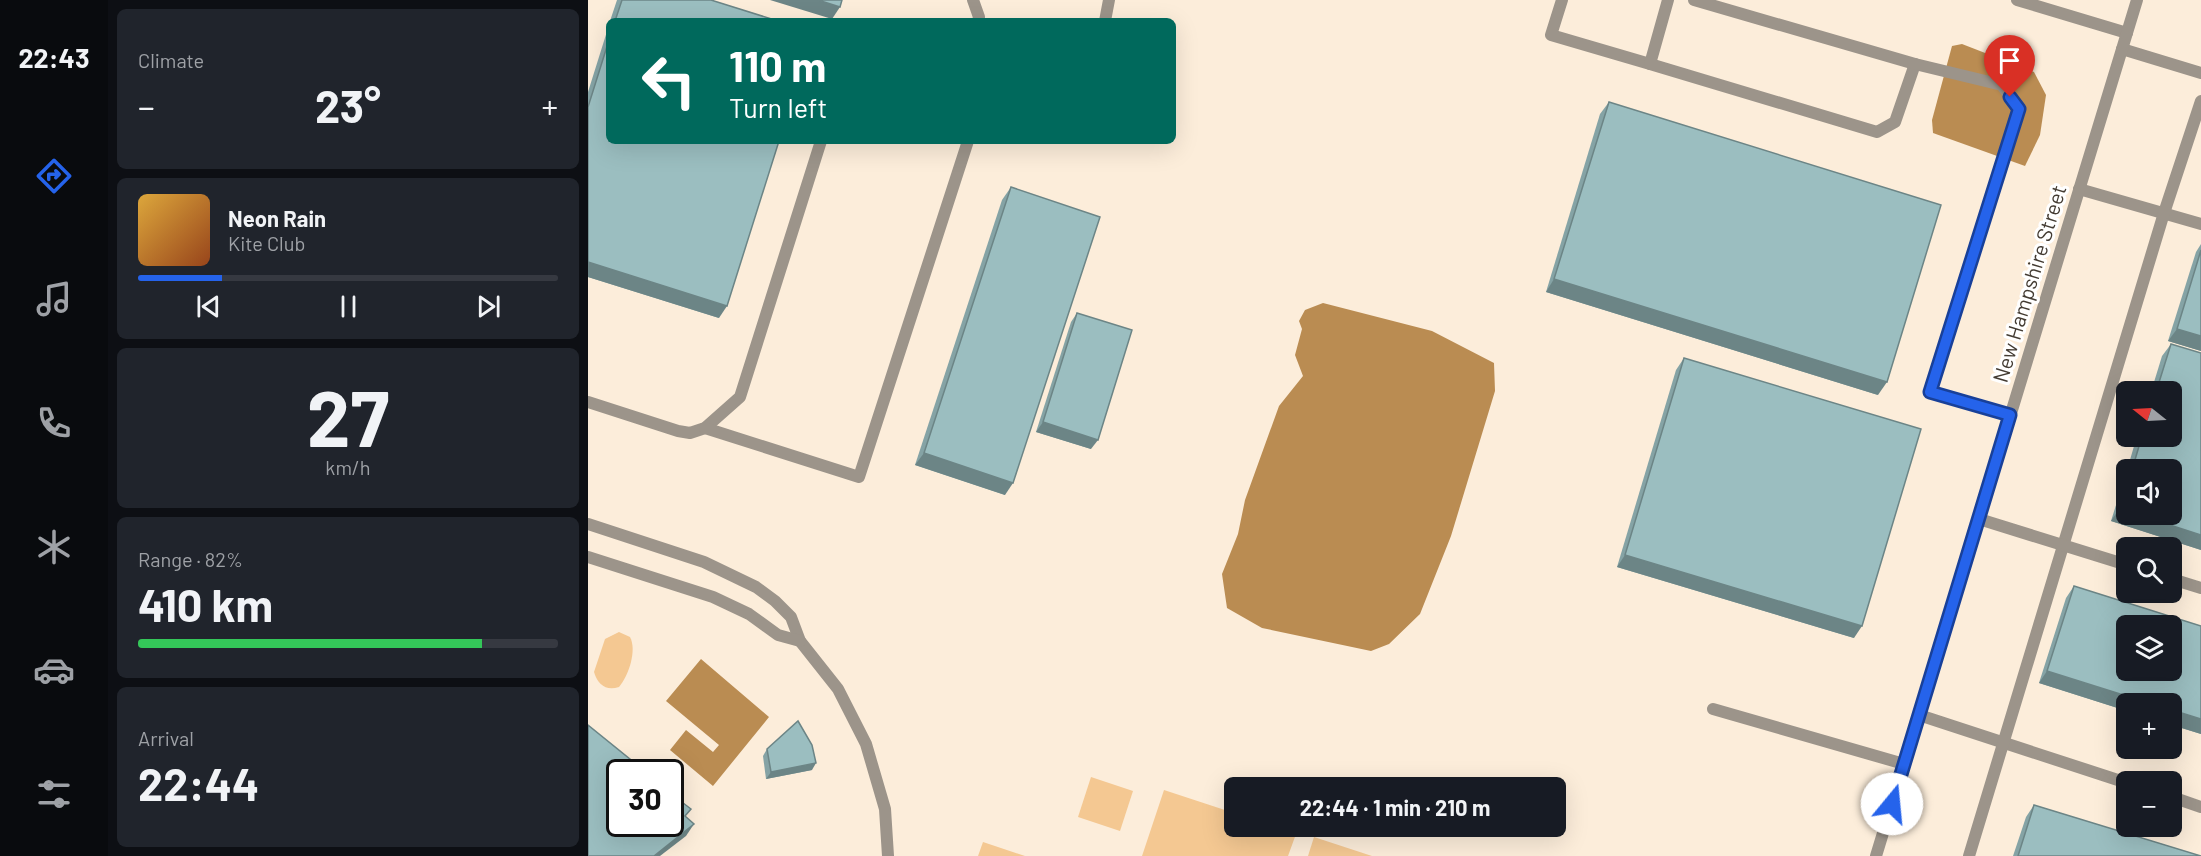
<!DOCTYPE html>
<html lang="en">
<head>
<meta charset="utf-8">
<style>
  :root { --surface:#171b24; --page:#20242c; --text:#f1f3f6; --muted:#9ea1a6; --line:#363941; --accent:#2563eb }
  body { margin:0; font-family:Barlow,sans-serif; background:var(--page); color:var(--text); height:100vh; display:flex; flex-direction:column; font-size:22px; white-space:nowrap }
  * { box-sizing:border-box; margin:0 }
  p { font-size:20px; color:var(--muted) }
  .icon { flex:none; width:33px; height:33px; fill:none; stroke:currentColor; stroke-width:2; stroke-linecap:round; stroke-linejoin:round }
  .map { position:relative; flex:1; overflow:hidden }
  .panel { display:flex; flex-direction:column; gap:9px; padding:9px; background:#0d0f14; width:480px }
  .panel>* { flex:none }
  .banner { position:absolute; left:18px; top:18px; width:570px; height:126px; border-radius:9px; box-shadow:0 6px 24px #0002; background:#00695c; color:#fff; overflow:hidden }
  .needle { width:39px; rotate:288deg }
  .buttons { position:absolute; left:1528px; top:381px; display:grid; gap:12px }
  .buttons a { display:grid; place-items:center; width:66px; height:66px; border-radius:9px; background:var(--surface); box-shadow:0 6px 24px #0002; font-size:30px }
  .speed { position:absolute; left:18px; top:759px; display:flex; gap:12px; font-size:30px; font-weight:700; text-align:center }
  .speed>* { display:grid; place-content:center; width:78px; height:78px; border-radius:50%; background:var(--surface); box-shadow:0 6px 24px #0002; line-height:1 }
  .speed .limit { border:3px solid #111; border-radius:9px; background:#fff; color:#111 }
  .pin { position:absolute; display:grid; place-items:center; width:51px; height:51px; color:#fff; margin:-62px -26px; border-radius:50% 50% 50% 0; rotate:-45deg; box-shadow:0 0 6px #0007 }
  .pin .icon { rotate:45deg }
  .me { position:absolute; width:66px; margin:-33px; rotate:17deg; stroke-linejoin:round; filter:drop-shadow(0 0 4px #0008) }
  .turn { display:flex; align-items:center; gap:21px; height:126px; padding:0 24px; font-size:27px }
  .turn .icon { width:78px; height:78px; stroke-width:2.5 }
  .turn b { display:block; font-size:42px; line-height:51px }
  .big { font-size:45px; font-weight:700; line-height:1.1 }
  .panel .tile { flex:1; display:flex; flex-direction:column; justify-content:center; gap:9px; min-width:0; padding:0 21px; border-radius:9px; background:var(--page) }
  .panel .dial { align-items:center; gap:0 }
  .dial b { font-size:78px; line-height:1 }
  .song { display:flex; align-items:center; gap:18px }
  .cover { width:72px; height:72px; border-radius:9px; background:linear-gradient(135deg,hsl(40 70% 55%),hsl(20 70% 35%)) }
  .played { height:6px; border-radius:3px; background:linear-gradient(90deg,var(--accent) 20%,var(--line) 20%) }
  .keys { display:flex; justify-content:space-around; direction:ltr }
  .heat { display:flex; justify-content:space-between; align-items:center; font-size:33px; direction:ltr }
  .charge { height:9px; border-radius:4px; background:linear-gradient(90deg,#34c759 82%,var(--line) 0) }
  .trip { position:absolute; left:636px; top:777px; width:342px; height:60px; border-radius:9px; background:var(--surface); box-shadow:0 6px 24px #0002; font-weight:700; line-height:60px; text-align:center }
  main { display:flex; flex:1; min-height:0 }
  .menu { display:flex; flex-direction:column; width:108px; justify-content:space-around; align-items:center; background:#090b0e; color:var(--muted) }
  .menu .icon { width:42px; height:42px }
  .menu .on { color:var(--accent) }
  .menu b { font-size:27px; color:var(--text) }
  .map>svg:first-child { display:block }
  .green { fill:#f4c892 }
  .water { fill:#ba8c52 }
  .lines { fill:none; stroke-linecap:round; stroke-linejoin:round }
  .lane { stroke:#9c948a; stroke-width:12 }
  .street { stroke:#9c948a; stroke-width:12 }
  .wall { fill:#85a3a5 }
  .shaded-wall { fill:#6c8586 }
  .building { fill:#9bbec0; stroke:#6c8586; stroke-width:1.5; fill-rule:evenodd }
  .route-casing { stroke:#184099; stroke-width:15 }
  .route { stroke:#2563eb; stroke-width:10 }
  .labels { text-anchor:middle; stroke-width:6; stroke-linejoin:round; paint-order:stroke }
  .street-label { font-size:21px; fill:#433b32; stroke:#fff }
</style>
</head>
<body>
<main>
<nav class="menu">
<b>22:43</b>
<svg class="icon on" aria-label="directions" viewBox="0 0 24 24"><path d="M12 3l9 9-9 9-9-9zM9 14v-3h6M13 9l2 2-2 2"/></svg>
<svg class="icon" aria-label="music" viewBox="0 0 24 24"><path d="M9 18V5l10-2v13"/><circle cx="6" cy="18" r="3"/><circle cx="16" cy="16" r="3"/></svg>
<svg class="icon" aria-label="phone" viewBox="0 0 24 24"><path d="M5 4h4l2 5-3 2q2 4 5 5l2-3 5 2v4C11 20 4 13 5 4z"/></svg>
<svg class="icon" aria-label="climate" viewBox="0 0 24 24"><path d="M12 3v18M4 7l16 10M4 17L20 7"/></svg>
<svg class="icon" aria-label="car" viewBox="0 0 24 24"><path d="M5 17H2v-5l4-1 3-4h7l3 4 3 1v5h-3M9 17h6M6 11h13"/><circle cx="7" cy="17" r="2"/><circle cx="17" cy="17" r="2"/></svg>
<svg class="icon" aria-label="filters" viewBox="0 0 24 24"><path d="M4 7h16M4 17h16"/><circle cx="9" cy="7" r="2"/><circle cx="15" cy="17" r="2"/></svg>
</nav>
<section class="panel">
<div class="tile"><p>Climate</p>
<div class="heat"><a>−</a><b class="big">23°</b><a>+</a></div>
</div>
<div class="tile">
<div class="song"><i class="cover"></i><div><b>Neon Rain</b><p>Kite Club</p></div></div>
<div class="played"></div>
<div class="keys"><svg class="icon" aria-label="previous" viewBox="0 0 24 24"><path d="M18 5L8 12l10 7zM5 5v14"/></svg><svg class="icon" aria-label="pause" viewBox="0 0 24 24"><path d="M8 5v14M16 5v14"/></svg><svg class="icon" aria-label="next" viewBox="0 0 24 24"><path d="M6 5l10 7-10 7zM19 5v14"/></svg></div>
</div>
<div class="tile dial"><b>27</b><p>km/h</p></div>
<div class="tile"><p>Range · 82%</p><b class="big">410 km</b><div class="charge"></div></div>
<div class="tile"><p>Arrival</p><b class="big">22:44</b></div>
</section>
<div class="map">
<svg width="1613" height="856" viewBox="0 0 1613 856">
  <rect width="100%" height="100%" fill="#fcedda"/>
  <g class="green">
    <path d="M31,632l11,5c7,13 -1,38 -11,50 -13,4 -21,-2 -25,-15l11,-33z"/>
    <path d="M503,777l42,14 -13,40 -42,-14z"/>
    <path d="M576,790l70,23v13l40,1 22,7 -8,22h-146z"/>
    <path d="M726,837l58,19h-64z"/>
    <path d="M395,842l42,14h-47z"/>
  </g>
  <g class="water">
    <path d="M1374,44l72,28 12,23 -6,40 -15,31 -92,-33 -1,-13 20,-74z"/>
    <path d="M735,303l109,28 62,32 1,28 -44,145 -31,78 -31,30 -18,7 -109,-23 -35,-20 -5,-34 16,-40 7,-34 34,-94 24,-30 -8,-21 7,-26 -3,-8 6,-11z"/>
    <path d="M113,659l68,58 -56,69 -43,-36 16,-20 27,22 6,-7 -53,-44z"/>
  </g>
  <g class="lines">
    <g class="lane">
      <path d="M385,0l6,17 -1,4"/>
      <path d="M974,0l-11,35 99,29"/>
      <path d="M1080,0l-18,64 227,68 18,-10 20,-58"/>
      <path d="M1106,0l221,64 87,21 17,24 -89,283 80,23"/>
      <path d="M517,21l4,-21"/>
      <path d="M1534,49l79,24"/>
      <path d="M1491,189l122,35"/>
      <path d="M0,402l90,29 12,2 15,-5 35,-31 81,-256"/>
      <path d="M117,428l154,49 109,-336"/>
      <path d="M1125,709l191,55"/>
      <path d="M1331,715l208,68"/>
      <path d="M1584,797l29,10"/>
      <path d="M1381,856l195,-643 37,-112"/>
    </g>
    <g class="street">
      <path d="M1429,0l110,33"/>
      <path d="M1391,519l148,46"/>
      <path d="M0,524l116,38 52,25 19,14 16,16 9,24 38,48 28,55 19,65 3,47"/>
      <path d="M0,557l125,40 36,17 29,21 22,6"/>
      <path d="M1584,579l29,9"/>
      <path d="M1288,856l261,-856"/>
    </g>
  </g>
  <g class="wall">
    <path d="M29,0h94l67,21h-168z"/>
    <path d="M21,25v116l110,177 -131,-41v-185z"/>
    <path d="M1021,102l269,293 -332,-103 54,-178z"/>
    <path d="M423,187l-6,308 -90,-30 87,-265z"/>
    <path d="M1613,244v107l-33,-10 28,-89z"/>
    <path d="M489,313l14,136 -55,-17 35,-110z"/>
    <path d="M1583,344l30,9v197l-90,-29 16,-51v44l45,-44h-45l10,-34h35v-44h-21l11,-36z"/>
    <path d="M1096,358l170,280 -237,-71 59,-197z"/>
    <path d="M1486,586l127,40v108l-29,-9 -45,-21v7l-88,-28 27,-85z"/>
    <path d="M179,749l45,21 -46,9 -3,-23z"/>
    <path d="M1446,805l167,51h-188l13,-39z"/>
  </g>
  <g class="shaded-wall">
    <path d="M182,0h48l22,7 -8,12z"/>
    <path d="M0,262l139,44 -8,12 -131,-41z"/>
    <path d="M966,279l333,103 -9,13 -332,-103z"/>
    <path d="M1589,329l24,7v15l-33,-10z"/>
    <path d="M455,422l55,18 -7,9 -55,-17z"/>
    <path d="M336,453l89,30 -8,12 -90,-30z"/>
    <path d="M1531,509l8,3v2h9l65,21v15l-90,-29z"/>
    <path d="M1037,555l237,71 -8,12 -237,-71z"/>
    <path d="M1459,671l105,33h-25v7l-88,-28z"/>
    <path d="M1584,710l29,9v15l-29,-9z"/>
    <path d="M228,763l-4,7 -46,9 5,-7z"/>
    <path d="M106,824l-8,12 -26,20h-6z"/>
  </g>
  <g class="building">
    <path d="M34,0h89l67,21h-163z"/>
    <path d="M230,0h24l-2,7z"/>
    <path d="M21,40v101h170l-52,165 -139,-44v-155z"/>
    <path d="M1021,102l332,103 -54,177 -333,-103z"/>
    <path d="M423,187l89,30 -87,266 -89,-30z"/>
    <path d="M1613,250v86l-24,-7z"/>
    <path d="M489,313l55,17 -34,110 -55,-18z"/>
    <path d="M1583,344l30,9v182l-65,-21h36v-44h-40l10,-34h30v-44h-16z"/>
    <path d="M1096,358l237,71 -59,197 -237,-71z"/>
    <path d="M1539,485v27l-8,-3z"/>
    <path d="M1486,586l127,40v93l-29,-9v-6h-20l-105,-33zM1539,626h45v44h-45z"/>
    <path d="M210,721l14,24 4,18 -45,9 -4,-23z"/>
    <path d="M0,725l58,47h-26v52h50v-31l21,16 -6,7 9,8 -40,32h-66z"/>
    <path d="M1446,805l167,51h-183z"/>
  </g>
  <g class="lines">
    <defs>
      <path id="route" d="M1304,804l118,-389 -80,-23 89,-283 -9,-12"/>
    </defs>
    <use href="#route" class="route-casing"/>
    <use href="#route" class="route"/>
  </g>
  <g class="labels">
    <g class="street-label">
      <text transform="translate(1442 284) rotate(-73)" y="7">New Hampshire Street</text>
    </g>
  </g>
</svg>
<div class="buttons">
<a><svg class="needle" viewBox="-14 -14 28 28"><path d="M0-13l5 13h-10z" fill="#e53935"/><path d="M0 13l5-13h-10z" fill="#9ea1a6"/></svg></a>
<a><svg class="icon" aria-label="sound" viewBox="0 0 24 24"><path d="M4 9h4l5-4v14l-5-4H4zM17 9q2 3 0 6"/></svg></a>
<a><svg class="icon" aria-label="search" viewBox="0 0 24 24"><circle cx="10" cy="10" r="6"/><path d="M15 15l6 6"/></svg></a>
<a><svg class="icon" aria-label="layers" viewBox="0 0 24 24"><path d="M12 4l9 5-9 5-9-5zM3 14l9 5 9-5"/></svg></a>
<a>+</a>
<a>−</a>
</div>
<div class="speed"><div class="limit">30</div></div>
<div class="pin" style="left:1422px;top:97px;background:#d93025"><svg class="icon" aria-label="arrive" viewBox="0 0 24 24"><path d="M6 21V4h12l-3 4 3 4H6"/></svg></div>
<svg class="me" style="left:1304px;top:804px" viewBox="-20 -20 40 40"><circle r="19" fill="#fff"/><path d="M0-13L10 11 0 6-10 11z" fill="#2563eb"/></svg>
<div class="trip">22:44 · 1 min · 210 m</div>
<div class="banner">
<div class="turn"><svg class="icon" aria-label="left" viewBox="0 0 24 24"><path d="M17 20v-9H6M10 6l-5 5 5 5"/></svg><div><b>110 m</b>Turn left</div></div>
</div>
</div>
</main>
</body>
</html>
